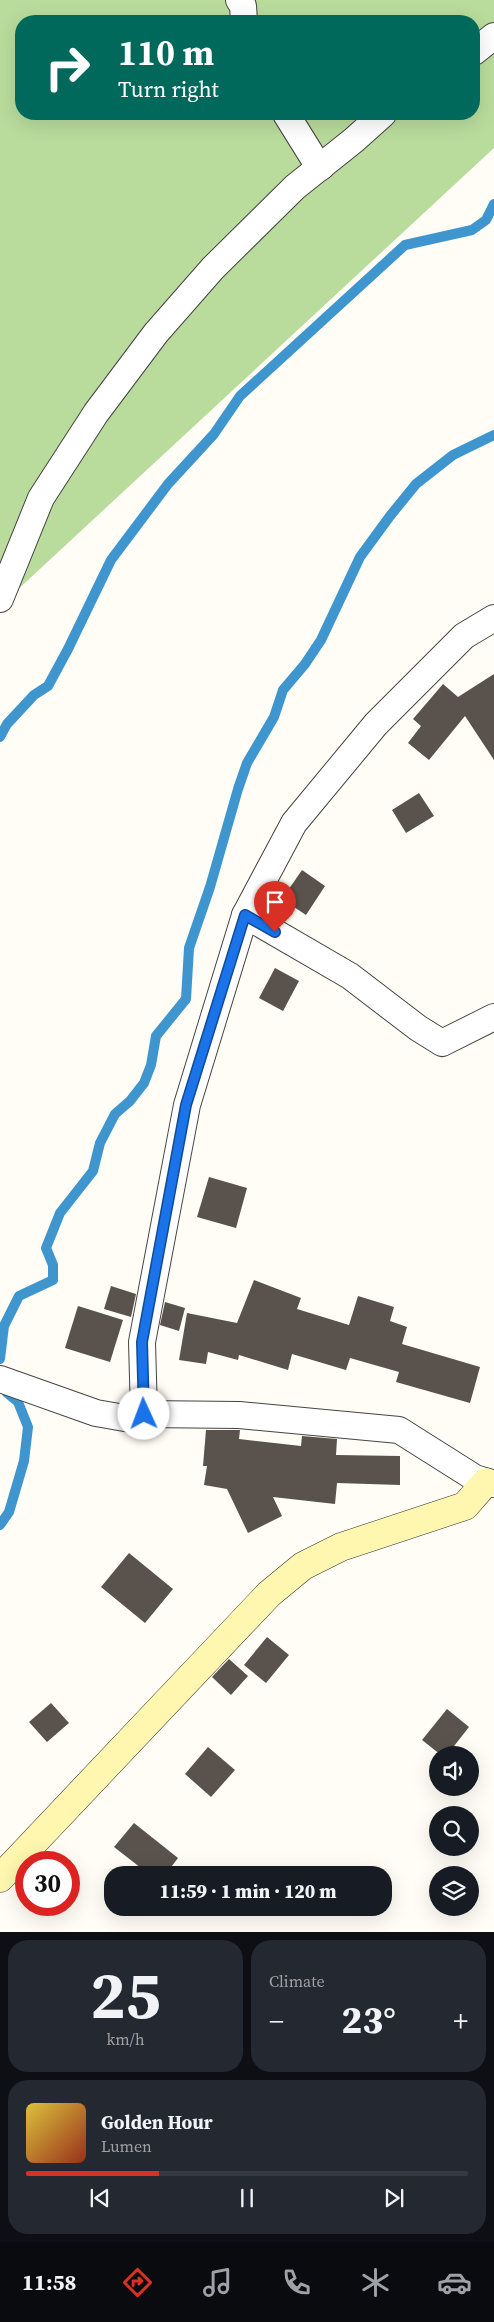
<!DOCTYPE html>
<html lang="en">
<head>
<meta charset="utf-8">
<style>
  :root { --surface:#171b24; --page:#242831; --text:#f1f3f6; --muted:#9ea1a6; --line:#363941; --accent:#d93025 }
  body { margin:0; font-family:"Source Serif 4",serif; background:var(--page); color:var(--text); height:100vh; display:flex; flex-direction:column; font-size:19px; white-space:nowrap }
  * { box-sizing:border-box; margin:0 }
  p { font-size:16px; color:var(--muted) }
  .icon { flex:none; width:28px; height:28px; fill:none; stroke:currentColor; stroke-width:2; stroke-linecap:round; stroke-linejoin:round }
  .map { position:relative; height:1932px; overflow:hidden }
  .sheet { display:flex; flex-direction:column; gap:8px; padding:8px; background:#0d0f14; flex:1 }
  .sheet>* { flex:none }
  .banner { position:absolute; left:15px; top:15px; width:465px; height:105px; border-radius:20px; box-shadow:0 5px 20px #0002; background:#00695c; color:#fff; overflow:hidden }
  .tools { position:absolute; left:429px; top:1746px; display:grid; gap:10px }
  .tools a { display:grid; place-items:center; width:50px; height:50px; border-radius:50%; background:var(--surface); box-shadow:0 5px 20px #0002; font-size:25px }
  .speed { position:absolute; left:15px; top:1851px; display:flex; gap:10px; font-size:25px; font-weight:700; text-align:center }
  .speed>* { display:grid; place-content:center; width:65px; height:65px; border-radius:50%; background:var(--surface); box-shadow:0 5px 20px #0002; line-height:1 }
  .speed .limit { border:8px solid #d22; background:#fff; color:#111 }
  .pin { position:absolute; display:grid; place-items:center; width:42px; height:42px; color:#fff; margin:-51px -21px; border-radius:50% 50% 50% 0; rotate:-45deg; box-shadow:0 0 5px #0007 }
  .pin .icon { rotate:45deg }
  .me { position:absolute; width:55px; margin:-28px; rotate:358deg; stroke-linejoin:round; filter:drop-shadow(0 0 4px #0008) }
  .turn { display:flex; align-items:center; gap:18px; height:105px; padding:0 20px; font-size:22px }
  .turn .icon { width:65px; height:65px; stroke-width:2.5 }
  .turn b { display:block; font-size:35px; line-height:42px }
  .big { font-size:38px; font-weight:800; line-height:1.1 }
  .sheet .widget { flex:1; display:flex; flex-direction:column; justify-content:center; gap:8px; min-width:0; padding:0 18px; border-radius:20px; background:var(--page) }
  .sheet .dial { align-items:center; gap:0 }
  .dial b { font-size:65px; line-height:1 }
  .song { display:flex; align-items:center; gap:15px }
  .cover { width:60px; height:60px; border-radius:8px; background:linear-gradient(135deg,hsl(50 70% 55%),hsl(10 70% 35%)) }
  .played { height:5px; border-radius:2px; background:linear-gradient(90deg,var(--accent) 30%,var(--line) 30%) }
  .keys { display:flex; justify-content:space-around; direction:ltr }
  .heat { display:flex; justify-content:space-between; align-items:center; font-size:28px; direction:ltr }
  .sheet .tiles { flex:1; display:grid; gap:8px; grid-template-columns:1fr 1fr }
  .widget:last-child { grid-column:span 2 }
  .trip { position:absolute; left:104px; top:1866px; width:288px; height:50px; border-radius:20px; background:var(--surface); box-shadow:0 5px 20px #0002; font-weight:800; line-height:50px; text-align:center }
  .menu { display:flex; height:80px; justify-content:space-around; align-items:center; background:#090b0e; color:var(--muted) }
  .menu .icon { width:35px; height:35px }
  .menu .current { color:var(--accent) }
  .menu b { font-size:22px; color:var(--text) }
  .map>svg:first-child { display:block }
  .forest { fill:#b9dc9c; fill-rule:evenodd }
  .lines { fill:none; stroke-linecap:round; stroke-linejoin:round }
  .stream { stroke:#3f96cf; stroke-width:10 }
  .building { fill:#5a524d }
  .street-casing { stroke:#444; stroke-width:28 }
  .secondary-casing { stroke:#333; stroke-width:29 }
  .street { stroke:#fff; stroke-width:26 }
  .secondary { stroke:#fff6b0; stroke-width:28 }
  .route-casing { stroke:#114b97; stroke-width:12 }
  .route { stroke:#1a73e8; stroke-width:9 }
</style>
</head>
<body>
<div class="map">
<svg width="494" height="1932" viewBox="0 0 494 1932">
  <rect width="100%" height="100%" fill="#fffdf5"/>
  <path class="forest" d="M0,0h494v148l-494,458zM21,21h453v93h-453z"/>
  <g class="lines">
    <g class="stream">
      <path d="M0,737l7,-13 27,-29 14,-9 20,-37 43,-89 57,-76 46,-50 26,-38 165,-151 67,-15 14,-10 8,-16"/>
      <path d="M0,1359l4,-33 15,-30 34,-16v-15l-7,-17 14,-35 33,-42 7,-28 15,-29 15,-13 14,-18 7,-18 5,-29 30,-37 3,-51 21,-61 28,-98 9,-26 27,-46 9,-27 22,-26 16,-24 39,-83 30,-41 26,-32 37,-29 41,-20"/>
      <path d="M0,1525l9,-13 15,-51 4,-34 -10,-25 -11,-9 -3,-7"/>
    </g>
  </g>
  <g class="building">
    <path d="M494,674v86l-29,-44 -36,44 -21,-17 13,-17 -8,-7 30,-35 15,13z"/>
    <path d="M419,793l15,23 -28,17 -14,-23z"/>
    <path d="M302,870l23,16 -19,29 -24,-16z"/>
    <path d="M275,968l24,13 -16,30 -24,-13z"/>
    <path d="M209,1177l38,11 -11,40 -39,-11z"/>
    <path d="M254,1280l47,18 -4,11 52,16 9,-29 36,11 -4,14 17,6 -5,17 78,23 -10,36 -74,-21 3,-10 -49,-14 -4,12 -54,-16 -4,16 -49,-15 -1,5 -30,-8 -2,12 -27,-4 8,-47 50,10z"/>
    <path d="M111,1286l25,8 -5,23 -27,-8z"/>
    <path d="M165,1302l20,6 -6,23 -19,-6z"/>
    <path d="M78,1306l45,14 -13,42 -45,-14z"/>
    <path d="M206,1430h34l-1,9 62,7 1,-10 35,3 -1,16 64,1v29l-63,-2 -2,21 -62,-7 9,19 -34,17 -21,-44 -23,-4 3,-19h-4z"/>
    <path d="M129,1553l44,36 -28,34 -44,-36z"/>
    <path d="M267,1637l22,18 -23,28 -22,-18z"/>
    <path d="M229,1659l19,17 -17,19 -19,-18z"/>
    <path d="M51,1703l18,20 -22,19 -18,-20z"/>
    <path d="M447,1709l22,18 -22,28h-6l-19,-15z"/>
    <path d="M208,1747l27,23 -24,27 -26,-23z"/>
    <path d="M134,1823l44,35 -13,17h-15l-36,-28z"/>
  </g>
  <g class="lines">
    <defs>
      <g id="street">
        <path d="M239,0l4,6 1,15"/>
        <path d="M474,52l20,-16"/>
        <path d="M286,114l28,45 7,8"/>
        <path d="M0,599l41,-101 55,-85 60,-80 57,-65 82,-81 59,-47 29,-26"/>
        <path d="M245,915l105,61 68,52 24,15 52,-26"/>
        <path d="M0,1379l96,34 40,7 8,-6 95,1 160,15 76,48 19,6"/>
        <path d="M144,1414l-2,-72 45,-237 58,-190 49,-92 82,-99 88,-88 30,-18"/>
      </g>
      <path id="secondary" d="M0,1878l269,-284 34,-28 38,-19 124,-41 21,-24"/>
    </defs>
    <use href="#street" class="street-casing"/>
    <use href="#secondary" class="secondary-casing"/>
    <use href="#street" class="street"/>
    <use href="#secondary" class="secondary"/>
  </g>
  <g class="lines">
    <defs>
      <path id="route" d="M144,1414l-2,-72 44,-237 59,-190 30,17"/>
    </defs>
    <use href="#route" class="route-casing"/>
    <use href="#route" class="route"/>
  </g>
</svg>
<div class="tools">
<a><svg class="icon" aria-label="sound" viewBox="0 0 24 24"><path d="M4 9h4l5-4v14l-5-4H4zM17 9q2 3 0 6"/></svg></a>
<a><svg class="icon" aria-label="search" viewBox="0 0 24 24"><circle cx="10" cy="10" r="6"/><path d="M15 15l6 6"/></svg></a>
<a><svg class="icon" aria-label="layers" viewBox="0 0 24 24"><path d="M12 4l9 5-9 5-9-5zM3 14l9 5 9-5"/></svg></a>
</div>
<div class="speed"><div class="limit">30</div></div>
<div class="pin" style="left:275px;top:932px;background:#d93025"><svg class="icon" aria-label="arrive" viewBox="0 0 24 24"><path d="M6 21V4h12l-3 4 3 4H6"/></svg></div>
<svg class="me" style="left:144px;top:1414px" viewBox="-20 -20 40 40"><circle r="19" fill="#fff"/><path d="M0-13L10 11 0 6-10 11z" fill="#1a73e8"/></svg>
<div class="trip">11:59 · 1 min · 120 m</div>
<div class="banner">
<div class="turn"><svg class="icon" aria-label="right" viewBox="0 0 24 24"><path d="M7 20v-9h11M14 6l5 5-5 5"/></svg><div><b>110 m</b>Turn right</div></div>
</div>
</div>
<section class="sheet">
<div class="tiles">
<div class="widget dial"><b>25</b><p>km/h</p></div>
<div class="widget"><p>Climate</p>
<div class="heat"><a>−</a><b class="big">23°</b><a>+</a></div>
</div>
<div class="widget">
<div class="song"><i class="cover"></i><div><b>Golden Hour</b><p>Lumen</p></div></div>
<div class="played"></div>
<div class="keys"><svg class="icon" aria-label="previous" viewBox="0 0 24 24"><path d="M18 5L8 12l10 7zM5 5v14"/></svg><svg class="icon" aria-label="pause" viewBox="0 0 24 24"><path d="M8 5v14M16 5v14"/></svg><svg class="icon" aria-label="next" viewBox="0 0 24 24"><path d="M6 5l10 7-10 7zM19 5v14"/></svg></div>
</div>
</div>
</section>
<nav class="menu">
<b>11:58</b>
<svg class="icon current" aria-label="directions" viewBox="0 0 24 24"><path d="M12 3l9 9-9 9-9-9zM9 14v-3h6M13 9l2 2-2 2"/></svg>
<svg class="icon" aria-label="music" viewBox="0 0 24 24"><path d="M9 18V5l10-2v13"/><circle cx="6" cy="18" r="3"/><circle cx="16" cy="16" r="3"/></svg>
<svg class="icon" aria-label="phone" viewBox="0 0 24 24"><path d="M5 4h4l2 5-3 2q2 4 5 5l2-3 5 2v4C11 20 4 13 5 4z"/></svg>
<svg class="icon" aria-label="climate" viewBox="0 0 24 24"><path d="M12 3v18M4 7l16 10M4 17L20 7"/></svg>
<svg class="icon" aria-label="car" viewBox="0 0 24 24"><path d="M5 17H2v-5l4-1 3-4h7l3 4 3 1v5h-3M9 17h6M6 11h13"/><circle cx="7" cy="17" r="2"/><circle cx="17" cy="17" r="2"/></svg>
</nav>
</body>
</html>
